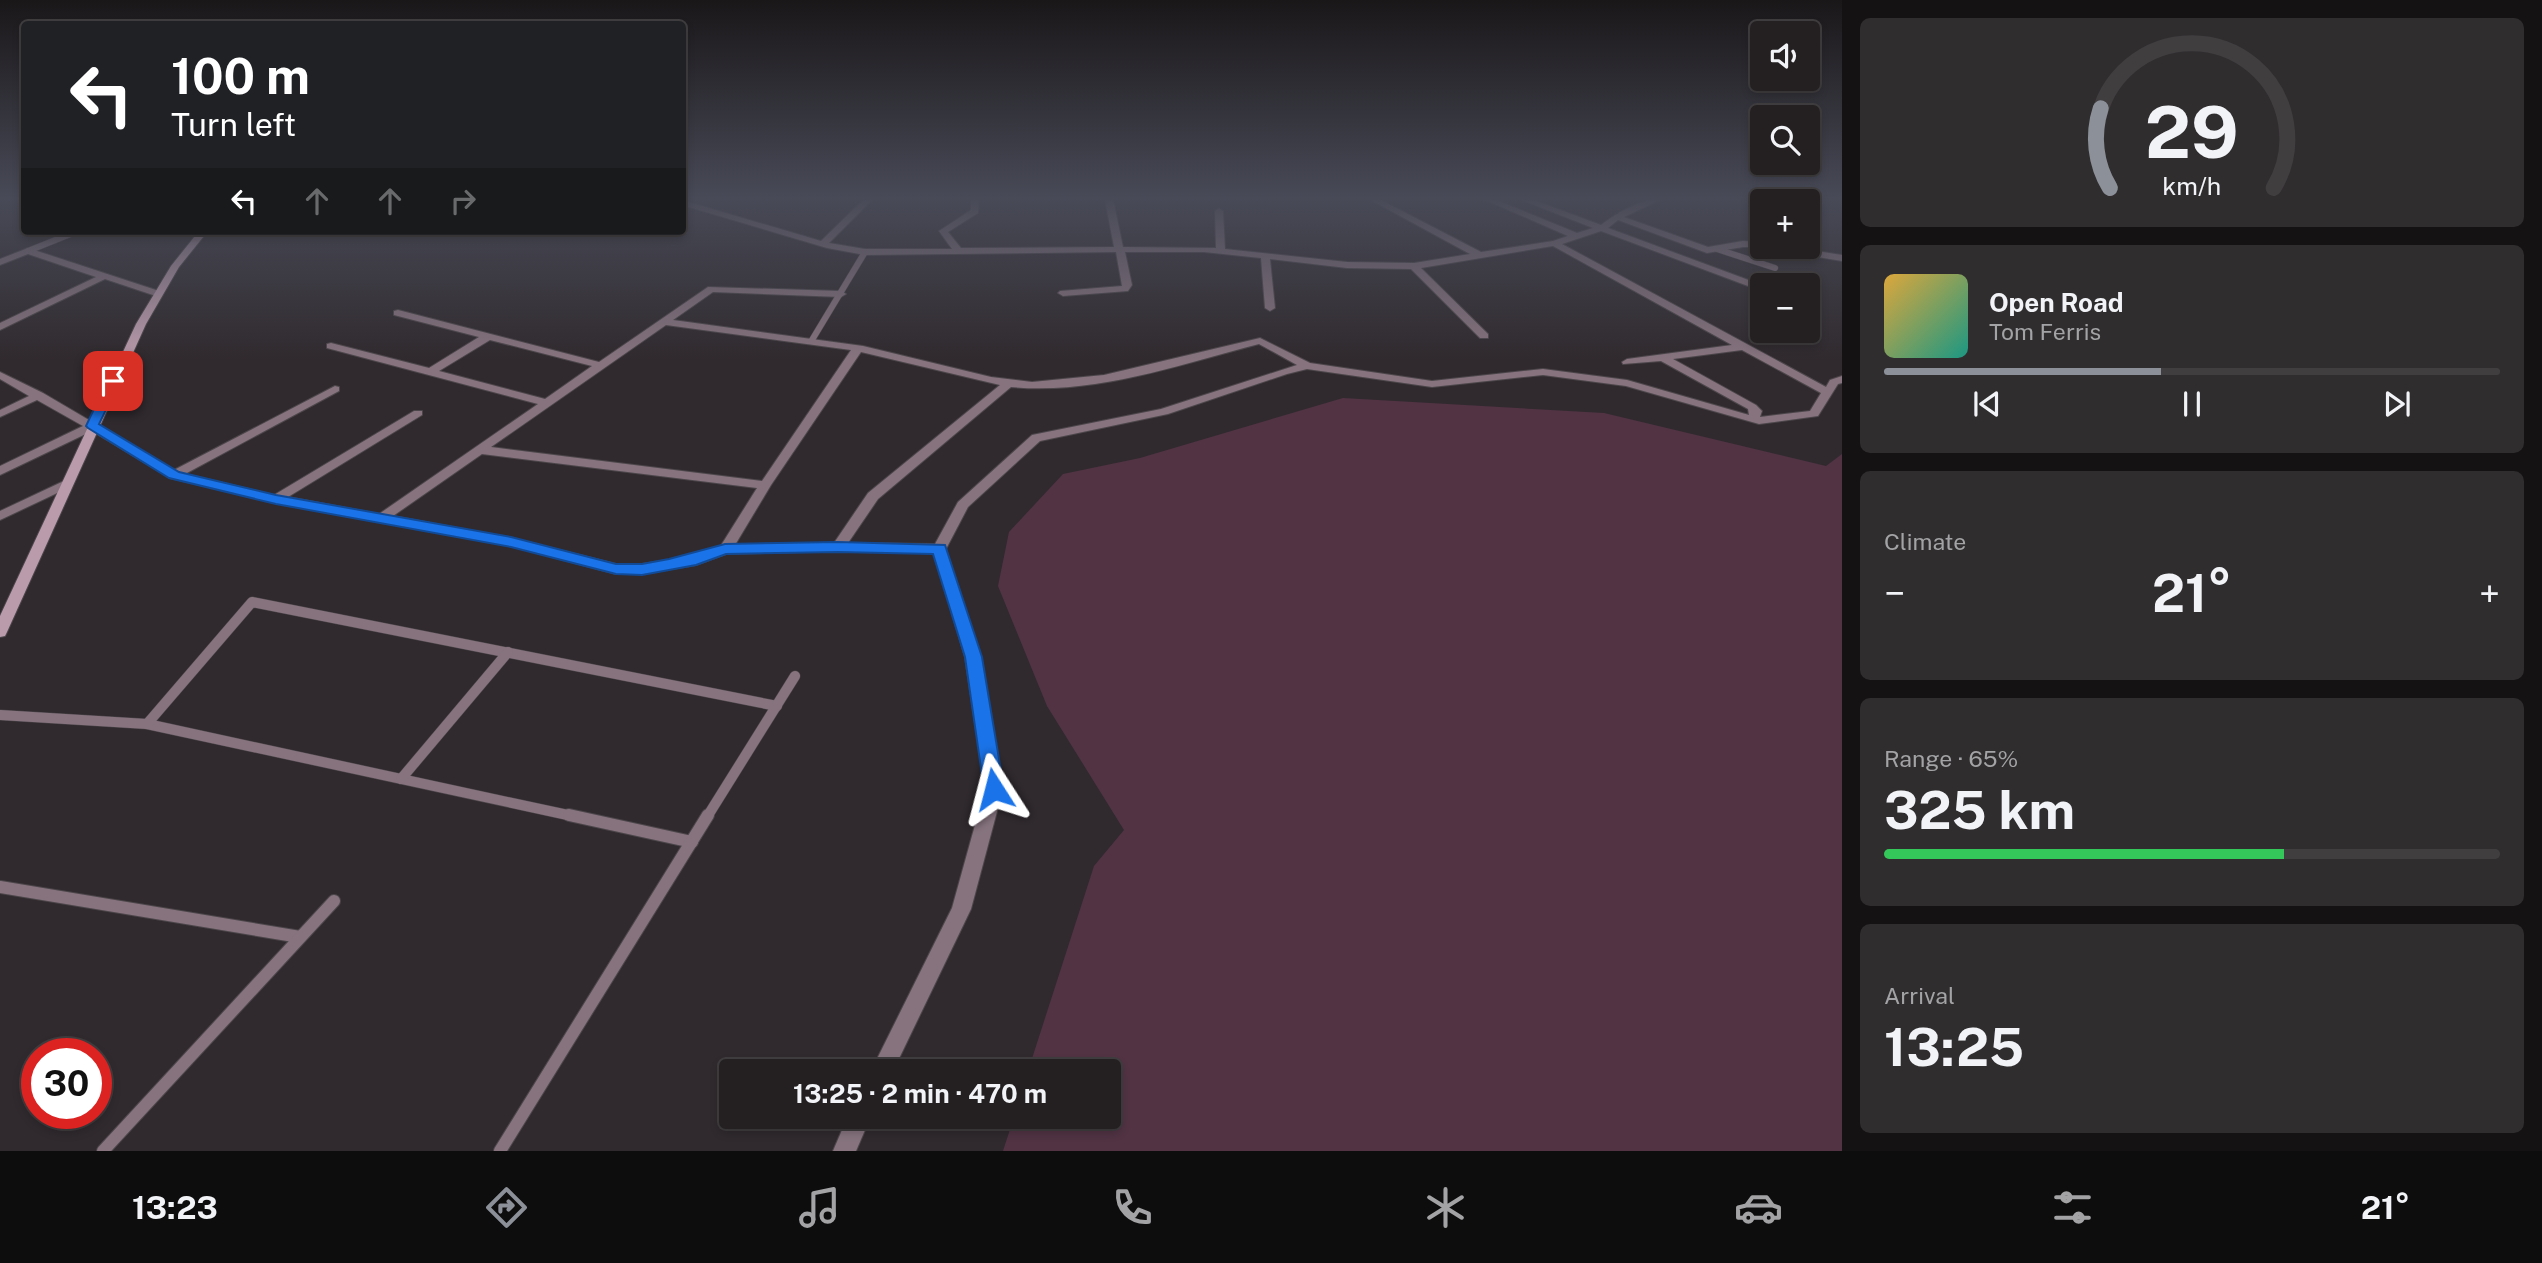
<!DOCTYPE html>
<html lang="en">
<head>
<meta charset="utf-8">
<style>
  :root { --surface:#242022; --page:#302d2f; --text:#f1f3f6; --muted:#a3a3a5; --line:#413e40; --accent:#8c9099 }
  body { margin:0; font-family:"Public Sans",sans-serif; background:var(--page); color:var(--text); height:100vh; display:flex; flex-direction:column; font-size:26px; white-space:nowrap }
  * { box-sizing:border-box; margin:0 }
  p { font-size:23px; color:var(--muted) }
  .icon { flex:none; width:38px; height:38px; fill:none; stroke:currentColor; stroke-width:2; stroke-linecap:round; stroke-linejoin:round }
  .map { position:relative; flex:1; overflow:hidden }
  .drawer { display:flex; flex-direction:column; gap:18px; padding:18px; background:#141213; width:700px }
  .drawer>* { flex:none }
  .hud { position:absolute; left:21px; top:21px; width:665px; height:214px; border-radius:7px; box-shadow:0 4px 10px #0003,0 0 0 2px var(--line); background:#202124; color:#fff; overflow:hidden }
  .fabs { position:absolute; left:1750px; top:21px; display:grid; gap:14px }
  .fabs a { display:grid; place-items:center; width:70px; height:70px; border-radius:7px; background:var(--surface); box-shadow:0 4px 10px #0003,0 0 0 2px var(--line); font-size:35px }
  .speed { position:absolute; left:21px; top:1038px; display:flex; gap:14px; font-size:35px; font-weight:700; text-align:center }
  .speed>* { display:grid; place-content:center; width:91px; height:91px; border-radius:50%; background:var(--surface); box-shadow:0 4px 10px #0003,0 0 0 2px var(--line); line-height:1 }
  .speed .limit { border:10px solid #d22; background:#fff; color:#111 }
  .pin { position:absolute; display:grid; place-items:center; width:60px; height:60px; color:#fff; margin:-30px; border-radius:14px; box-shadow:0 4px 10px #0006 }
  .me { position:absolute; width:77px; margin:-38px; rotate:351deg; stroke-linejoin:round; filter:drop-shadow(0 0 5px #0008) }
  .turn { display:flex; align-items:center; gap:24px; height:147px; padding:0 35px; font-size:32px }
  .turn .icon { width:91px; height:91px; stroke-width:2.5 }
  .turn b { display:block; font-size:49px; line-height:60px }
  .lanes { display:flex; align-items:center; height:66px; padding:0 35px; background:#0003; justify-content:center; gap:35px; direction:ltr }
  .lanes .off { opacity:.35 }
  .big { font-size:52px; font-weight:700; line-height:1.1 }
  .drawer .tile { flex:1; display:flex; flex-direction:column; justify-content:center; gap:10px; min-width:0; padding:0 24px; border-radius:10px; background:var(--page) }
  .drawer .dial { align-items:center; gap:0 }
  .dial svg { height:182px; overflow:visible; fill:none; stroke:var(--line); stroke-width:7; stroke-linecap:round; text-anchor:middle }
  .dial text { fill:var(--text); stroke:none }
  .song { display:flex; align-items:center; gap:21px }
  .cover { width:84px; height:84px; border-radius:10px; background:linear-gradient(135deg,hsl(40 70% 55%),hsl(170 70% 35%)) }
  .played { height:7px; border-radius:4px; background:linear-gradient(90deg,var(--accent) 45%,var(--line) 45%) }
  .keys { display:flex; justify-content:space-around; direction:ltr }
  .heat { display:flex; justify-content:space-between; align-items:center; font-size:38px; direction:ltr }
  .charge { height:10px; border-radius:5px; background:linear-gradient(90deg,#34c759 65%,var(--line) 0) }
  .trip { position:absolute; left:719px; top:1059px; width:402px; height:70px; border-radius:7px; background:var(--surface); box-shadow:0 4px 10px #0003,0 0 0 2px var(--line); font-weight:700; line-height:70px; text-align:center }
  .menu { display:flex; height:112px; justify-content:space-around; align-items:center; background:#0e0d0e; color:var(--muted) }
  .menu .icon { width:49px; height:49px }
  .menu .selected { color:var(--accent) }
  .menu b { font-size:32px; color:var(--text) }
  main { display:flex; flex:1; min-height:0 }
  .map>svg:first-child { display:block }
  .green { fill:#513344 }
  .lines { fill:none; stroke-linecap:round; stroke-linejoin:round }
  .service-far2-casing { stroke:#4c464a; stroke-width:7 }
  .service-far1-casing { stroke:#4c464a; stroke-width:11 }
  .service-casing { stroke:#4c464a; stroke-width:14 }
  .minor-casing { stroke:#4c464a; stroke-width:2 }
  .secondary-casing { stroke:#4c464a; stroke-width:2 }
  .service-far2 { stroke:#86737e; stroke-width:6 }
  .service-far1 { stroke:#86737e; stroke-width:10 }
  .service { stroke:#86737e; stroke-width:12 }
  .minor { fill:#86737e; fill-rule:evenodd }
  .secondary { fill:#ba9bac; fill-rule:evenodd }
  .route { fill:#1a73e8; stroke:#114b97; stroke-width:2 }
</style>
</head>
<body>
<main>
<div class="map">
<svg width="1842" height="1151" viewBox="0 0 1842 1151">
  <rect width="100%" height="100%" fill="#302a2e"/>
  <path class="green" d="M1343,398l261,15 222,53 16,-12v697h-839l11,-34 96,-1v-45h-82l66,-205 30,-36 -77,-124 -49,-120 11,-54 54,-58 77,-16z"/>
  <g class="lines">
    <defs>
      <g id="service-far2">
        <path d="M1717,249l58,19"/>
        <path d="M28,251l50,-20"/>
        <path d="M812,340l53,-88"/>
      </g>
      <g id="service-far1">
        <path d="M0,715l147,9 430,93"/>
        <path d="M147,724l105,-122 525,104"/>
        <path d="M401,779l107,-127"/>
        <path d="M707,817l88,-141"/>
      </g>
      <g id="service">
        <path d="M569,815l123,27"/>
        <path d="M0,887l300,50"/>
        <path d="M103,1151l231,-250"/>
        <path d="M500,1151l208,-336"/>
      </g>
      <g id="minor">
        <path d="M864,199h9l-44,44 36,6h87l-13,-18 32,-21v-11h8l-1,14 -30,19 13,16 153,-1 -9,-47 8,-1 10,48 93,1 -1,-37 4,-3 4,3 2,38 122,13 67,1 56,-9 -101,-55h10l102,53 72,-11 15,-5 -85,-37h11l83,34 16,-5 -74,-29h12l70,26c17,-13 40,-26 61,-26l-38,18 84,30 35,-6 19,1v5h3h-22l-36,6 -89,-33 -10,8 154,57v4h-6l-155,-58 -39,13 264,143 4,-7 12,-4v7l-4,1 -20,32 -59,8 -133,-38 -83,-11 -111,12 -125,-18 -20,5 -119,40 -128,27 -72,66 -22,42 35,108 22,132 -32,120 -78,162h-22l81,-163 33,-119 -20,-132 -31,-104 -96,-2 -112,3 -30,11 -54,9h-26l-105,-28 -235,-43 -106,-25 -78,-47 -92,44v-9l83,-40 -46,-26 -37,17v-7l29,-14 -29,-17v-7l43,21 131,77 161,-84 4,1v4l-154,83 89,21 140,-84h8v4l-134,82 91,17 159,-110 -211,-56v-4l4,-1 98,25 50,-31 -85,-22v-4l4,-1 201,52 109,-75 133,4 5,3 -5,3 -128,-5 -40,28 190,26 128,31 41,5 72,-7 156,-37 50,25 122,18 111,-12 84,11 122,35 -1,-6 -87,-48 -38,3 -1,-2 5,-3 105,-14 -179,-99 -132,22 67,66v4h-8l-69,-69 -64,-1 -77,-9 5,49 -5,3 -5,-3 -4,-50 -57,-6h-79l7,33 -4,6 -65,5 -5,-3 2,-2 62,-5 -6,-34 -251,3 -38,-7 -145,-43v-5l139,41zM666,325l185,25 -89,131 -271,-34zM490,340l102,26 -47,33 -106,-28zM1259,344l38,21 -136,44 -129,26 -74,67 -23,42 -87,-1 30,-44 133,-112c84,8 167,-22 248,-43zM1742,350l79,43 -11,18 -50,6 2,-6 -6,-6 -83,-46zM861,352l139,33 -132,108 -34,50 -99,2 36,-60zM482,454l275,34 -37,59 -26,9 -52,8h-26l-105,-26 -118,-22z"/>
        <path d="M21,216h3v5h-4z"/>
        <path d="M1772,247h19l51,8v6l-66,-11z"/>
        <path d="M28,248l131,43 2,2 -5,3 -51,-17 -105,51v-7l96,-46 -68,-23 -28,11v-6z"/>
        <path d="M66,480l4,1 2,3 -2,3 -70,33v-9z"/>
        <path d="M848,1116h23l-15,35h-23z"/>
      </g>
      <path id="secondary" d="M199,231h9l-29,36 -33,57 -139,308 -2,4 -5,1v-21l136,-292 35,-58z"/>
    </defs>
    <use href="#service-far2" class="service-far2-casing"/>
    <use href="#service-far1" class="service-far1-casing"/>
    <use href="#service" class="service-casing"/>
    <use href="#minor" class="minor-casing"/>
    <use href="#secondary" class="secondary-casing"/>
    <use href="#service-far2" class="service-far2"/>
    <use href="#service-far1" class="service-far1"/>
    <use href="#service" class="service"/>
    <use href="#minor" class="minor"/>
    <use href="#secondary" class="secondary"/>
  </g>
  <linearGradient id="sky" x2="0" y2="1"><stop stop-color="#1a1719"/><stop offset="0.55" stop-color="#484a57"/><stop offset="1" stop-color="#484a57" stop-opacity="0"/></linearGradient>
  <rect width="1842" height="360" fill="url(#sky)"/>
  <path class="route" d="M113,377l7,4 -21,43 80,48 97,23 235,42 105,27h26l27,-5 56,-15 113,-2 107,3 37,112 22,132 -3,6 -7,3 -7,-3 -3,-6 -19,-132 -32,-103 -95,-2 -112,2 -30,11 -54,10 -26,-1 -105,-27 -235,-43 -107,-26 -81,-50 -2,-2 21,-45z"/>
</svg>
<div class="fabs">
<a><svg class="icon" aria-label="sound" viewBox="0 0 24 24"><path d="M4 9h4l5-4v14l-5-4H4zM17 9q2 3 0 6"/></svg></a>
<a><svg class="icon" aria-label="search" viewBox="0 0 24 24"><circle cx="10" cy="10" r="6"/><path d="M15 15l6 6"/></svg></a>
<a>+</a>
<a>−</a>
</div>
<div class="speed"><div class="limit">30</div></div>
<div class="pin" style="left:113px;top:381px;background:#d93025"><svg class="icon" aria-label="arrive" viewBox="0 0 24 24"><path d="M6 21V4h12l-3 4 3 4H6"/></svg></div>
<svg class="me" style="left:994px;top:789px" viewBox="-20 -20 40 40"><path d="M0-17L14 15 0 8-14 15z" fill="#1a73e8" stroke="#fff" stroke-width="4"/></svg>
<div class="trip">13:25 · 2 min · 470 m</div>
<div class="hud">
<div class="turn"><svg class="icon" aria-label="left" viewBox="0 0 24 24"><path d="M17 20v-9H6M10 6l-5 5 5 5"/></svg><div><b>100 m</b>Turn left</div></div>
<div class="lanes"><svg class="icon" aria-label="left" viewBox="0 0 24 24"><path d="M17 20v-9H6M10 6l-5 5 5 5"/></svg><svg class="icon off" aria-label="ahead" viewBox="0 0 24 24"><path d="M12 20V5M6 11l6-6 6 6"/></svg><svg class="icon off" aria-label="ahead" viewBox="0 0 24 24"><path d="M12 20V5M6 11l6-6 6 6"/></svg><svg class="icon off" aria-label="right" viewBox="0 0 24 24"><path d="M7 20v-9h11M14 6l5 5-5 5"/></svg></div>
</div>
</div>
<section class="drawer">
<div class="tile dial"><svg viewBox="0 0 100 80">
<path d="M14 69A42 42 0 1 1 86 69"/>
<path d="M14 69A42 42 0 0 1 10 34" stroke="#8c9099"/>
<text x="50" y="56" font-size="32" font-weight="700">29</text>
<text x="50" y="72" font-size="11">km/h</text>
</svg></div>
<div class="tile">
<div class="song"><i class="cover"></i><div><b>Open Road</b><p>Tom Ferris</p></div></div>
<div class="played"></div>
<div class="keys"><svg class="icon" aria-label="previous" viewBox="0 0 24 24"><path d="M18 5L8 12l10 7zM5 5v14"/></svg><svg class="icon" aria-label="pause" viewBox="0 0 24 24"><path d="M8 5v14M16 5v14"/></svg><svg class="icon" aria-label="next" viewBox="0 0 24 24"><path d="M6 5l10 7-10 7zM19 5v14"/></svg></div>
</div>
<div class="tile"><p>Climate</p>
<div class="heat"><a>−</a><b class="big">21°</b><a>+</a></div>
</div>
<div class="tile"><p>Range · 65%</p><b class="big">325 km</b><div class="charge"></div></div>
<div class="tile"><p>Arrival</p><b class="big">13:25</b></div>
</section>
</main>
<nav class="menu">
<b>13:23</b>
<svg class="icon selected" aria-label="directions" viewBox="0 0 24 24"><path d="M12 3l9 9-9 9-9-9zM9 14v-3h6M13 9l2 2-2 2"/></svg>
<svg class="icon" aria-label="music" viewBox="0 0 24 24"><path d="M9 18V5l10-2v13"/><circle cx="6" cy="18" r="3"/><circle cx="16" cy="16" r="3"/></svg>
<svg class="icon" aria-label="phone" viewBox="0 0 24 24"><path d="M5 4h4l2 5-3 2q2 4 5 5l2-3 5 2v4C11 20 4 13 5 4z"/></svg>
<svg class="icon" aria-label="climate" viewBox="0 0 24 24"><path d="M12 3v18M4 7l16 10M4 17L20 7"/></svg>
<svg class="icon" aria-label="car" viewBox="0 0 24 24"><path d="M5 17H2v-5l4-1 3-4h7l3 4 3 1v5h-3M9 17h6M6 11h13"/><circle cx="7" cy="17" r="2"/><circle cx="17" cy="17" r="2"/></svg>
<svg class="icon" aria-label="filters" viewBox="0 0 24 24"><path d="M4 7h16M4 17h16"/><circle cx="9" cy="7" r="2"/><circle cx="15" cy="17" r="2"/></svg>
<b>21°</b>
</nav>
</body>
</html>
